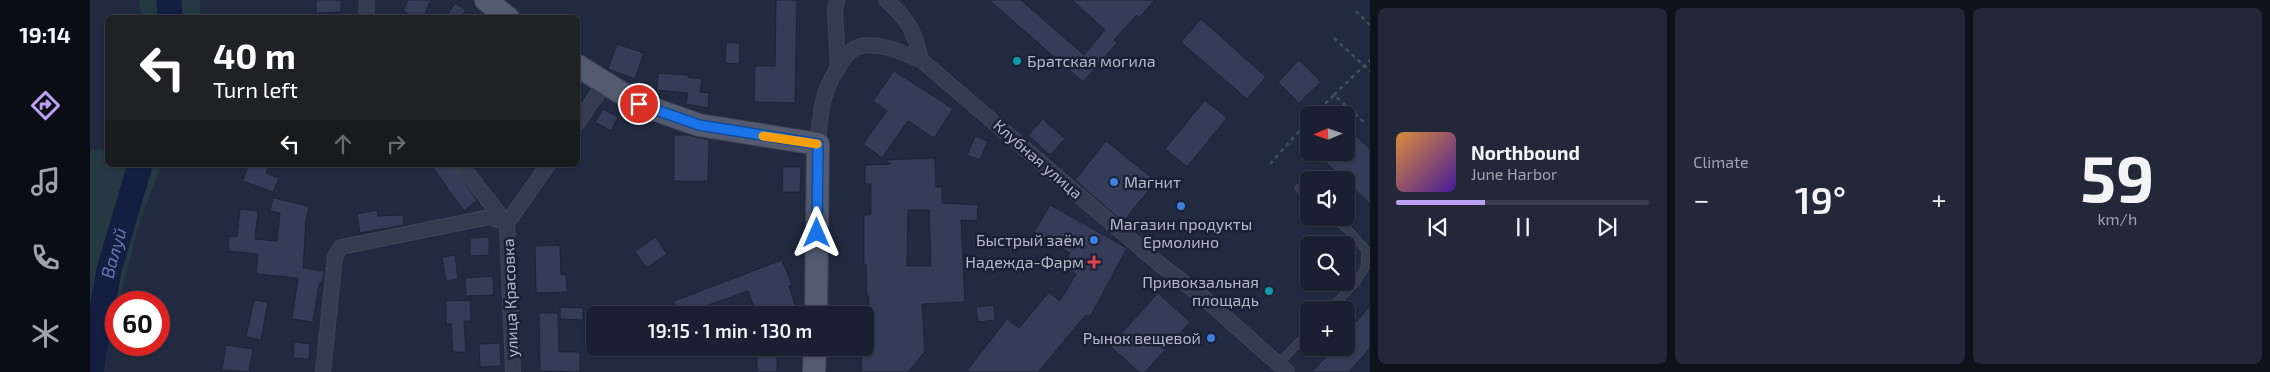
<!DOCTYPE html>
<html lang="en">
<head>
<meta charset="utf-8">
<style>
  :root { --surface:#1a2031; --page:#232839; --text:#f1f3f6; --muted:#9fa3ab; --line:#383e4d; --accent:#bca0f2 }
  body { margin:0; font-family:"Exo 2",sans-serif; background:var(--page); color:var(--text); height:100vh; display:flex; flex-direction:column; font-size:19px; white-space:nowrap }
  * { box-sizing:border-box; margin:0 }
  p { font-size:16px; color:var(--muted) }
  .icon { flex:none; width:28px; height:28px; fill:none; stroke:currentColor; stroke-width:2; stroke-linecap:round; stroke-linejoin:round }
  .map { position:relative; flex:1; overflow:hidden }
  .sheet { display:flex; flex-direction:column; gap:8px; padding:8px; background:#0e121b; width:900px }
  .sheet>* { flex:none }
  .top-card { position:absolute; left:15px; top:15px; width:475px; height:152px; border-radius:8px; box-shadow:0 1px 4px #0004,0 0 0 1px var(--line); background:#202124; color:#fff; overflow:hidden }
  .needle { width:32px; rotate:268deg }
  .fabs { position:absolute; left:1210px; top:106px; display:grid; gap:10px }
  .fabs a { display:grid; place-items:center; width:55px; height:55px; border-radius:8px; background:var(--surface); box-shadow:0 1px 4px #0004,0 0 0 1px var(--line); font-size:25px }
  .speed { position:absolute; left:15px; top:291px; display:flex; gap:10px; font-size:25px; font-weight:700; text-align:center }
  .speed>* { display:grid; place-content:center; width:65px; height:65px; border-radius:50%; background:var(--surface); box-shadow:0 1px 4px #0004,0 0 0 1px var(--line); line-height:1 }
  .speed .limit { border:8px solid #d22; background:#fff; color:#111 }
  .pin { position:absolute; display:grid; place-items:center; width:42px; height:42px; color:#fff; margin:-21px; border:2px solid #fff; border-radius:50%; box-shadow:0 1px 5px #0007 }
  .me { position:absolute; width:55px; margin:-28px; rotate:0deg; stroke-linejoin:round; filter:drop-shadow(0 0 4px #0008) }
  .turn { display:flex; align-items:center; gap:18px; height:105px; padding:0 25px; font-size:22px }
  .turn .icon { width:65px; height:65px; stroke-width:2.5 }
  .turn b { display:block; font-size:35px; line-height:42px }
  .lanes { display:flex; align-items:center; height:48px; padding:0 25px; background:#0003; justify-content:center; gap:25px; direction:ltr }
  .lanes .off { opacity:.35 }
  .big { font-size:38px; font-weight:600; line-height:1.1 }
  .sheet .widget { flex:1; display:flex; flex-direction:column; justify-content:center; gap:8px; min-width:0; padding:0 18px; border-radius:8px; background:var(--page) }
  .sheet .dial { align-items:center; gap:0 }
  .dial b { font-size:65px; line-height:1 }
  .song { display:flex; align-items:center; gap:15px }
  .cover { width:60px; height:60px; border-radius:8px; background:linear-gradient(135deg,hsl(30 70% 55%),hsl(260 70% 35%)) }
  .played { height:5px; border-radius:2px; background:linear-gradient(90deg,var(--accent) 35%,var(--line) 35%) }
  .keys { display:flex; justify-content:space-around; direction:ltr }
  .heat { display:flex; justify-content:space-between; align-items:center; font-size:28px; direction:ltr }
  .sheet .tiles { flex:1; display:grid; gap:8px; grid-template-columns:repeat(3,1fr) }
  .trip { position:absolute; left:496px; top:306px; width:288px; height:50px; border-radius:8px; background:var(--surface); box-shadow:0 1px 4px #0004,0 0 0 1px var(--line); font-weight:600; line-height:50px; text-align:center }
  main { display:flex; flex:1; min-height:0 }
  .tab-bar { display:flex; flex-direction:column; width:90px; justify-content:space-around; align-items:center; background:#0a0d14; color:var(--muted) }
  .tab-bar .icon { width:35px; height:35px }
  .tab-bar .selected { color:var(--accent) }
  .tab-bar b { font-size:22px; color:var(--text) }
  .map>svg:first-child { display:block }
  .green { fill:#243941 }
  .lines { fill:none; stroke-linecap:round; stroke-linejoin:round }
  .river { stroke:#141e40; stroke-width:25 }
  .building { fill:#343c57; stroke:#1d2337; fill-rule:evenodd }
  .lane-casing { stroke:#404559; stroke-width:9 }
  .street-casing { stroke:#404559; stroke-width:16 }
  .primary-casing { stroke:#404559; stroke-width:24 }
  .path { stroke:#3d5259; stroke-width:2.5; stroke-dasharray:4 4; stroke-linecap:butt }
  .lane { stroke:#363c50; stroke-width:7 }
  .street { stroke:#363c50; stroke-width:14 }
  .primary { stroke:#545b70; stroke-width:22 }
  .path-bridge { stroke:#3d5259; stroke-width:2.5; stroke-dasharray:4 4; stroke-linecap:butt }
  .route-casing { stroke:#114b97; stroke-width:12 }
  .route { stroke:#1a73e8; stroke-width:9 }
  .slow { stroke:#f59e0b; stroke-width:9 }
  .culture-dot { fill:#0f9aa8; stroke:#1b2135; stroke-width:2 }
  .shop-dot { fill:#3f7fe0; stroke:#1b2135; stroke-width:2 }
  .health-dot { fill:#e0444e; stroke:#1b2135; stroke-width:2 }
  .labels { text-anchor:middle; stroke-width:5; stroke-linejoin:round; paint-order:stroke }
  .poi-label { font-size:16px; fill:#b3b8cb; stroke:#1b2135; text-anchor:end }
  .street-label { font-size:16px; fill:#b3b8cb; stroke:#1b2135 }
  .water-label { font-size:18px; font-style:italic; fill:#6979ad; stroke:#1b2135 }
</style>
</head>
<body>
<main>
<nav class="tab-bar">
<b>19:14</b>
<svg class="icon selected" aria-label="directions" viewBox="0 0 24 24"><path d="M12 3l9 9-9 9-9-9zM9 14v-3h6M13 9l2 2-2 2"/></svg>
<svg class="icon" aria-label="music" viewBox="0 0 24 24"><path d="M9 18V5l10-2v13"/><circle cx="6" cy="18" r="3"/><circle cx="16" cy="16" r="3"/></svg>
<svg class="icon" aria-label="phone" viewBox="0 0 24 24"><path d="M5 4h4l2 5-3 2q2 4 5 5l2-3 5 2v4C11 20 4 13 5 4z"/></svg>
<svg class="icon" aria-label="climate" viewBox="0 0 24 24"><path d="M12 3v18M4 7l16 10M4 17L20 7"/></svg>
</nav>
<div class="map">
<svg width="1280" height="372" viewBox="0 0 1280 372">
  <rect width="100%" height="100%" fill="#222a41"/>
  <g class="green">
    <path d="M49,0h61v17h-59z"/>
    <path d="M0,149l17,1 1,15h53l-21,56 -21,81h-3v12l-12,58h-14z"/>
  </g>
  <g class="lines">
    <g class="river">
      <path d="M79,0l1,18"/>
      <path id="s1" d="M1,372l18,-102 31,-105"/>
    </g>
  </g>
  <g class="building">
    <path d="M226,0h25v12l-25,1z"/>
    <path d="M318,0h23l-8,18h-7l-13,-7z"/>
    <path d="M686,0h21l-2,103 -41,-1 1,-36h20z"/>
    <path d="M899,0h32l63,55 21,-25 -33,-30h83l-16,18 -2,-3 -23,25 3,3 -34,39z"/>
    <path d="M365,3l11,7 -5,8h-16z"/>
    <path d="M1111,19l65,58 -19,22 -66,-57z"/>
    <path d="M636,43h14l-1,21 -14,-1z"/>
    <path d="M527,44l27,9 -9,26 -27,-10z"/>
    <path d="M1209,60l22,22 -22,21 -21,-21z"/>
    <path d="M804,71l59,38 -19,29 -26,-17 -26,37 -19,-14 24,-33 -14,-10z"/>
    <path d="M568,73l30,2v2l14,2 -2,13 9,1 -1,15 -22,-4 2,-11 -31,-3z"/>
    <path d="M1115,100l22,18 -40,49 -22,-18z"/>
    <path d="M513,109l15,8 -7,14 -16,-9z"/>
    <path d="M953,119l22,20 -15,16 -22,-20z"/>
    <path d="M1256,127l24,22v55l-55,-52h31z"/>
    <path d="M584,135h13l22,5 -1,41h-34z"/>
    <path d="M885,136l13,5 -8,19 -13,-5z"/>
    <path d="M1016,141l50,40 -33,41 -48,-42z"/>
    <path d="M845,158l1,29h6v16l36,2 -1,16 -16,-1 4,82 -43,2 3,48 -17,20h-47l1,-24h3v-17h2l2,-35h-2l-1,-32h-2v-49h7v-31h-6v-19l26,-1 -6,-4zM818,210h21l2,56h-24z"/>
    <path d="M158,165h21l-3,8 13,5 -6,14 -30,-11z"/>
    <path d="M341,165h21l25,35 -13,11z"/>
    <path d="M693,167h18l-1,25h-18z"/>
    <path d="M183,198l36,8 -3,14 -3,48 21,3 -1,9 -4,4 -6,38 -21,-3 6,-41 -42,-4 2,-20 -30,-3 1,-15 8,1 3,-28 18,2 -3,28 22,2 3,-28 -10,-2z"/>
    <path d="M960,205l77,43 -37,69 -4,-2 -48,57h-72l41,-53 12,9 30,-36 11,9 16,-27 -14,-8 8,-13 -36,-21z"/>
    <path d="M287,210l1,6 25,-1 1,10 -44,8 -3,-19z"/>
    <path d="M399,237v18l-19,1v-18z"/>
    <path d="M566,237l11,17 -21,14 -11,-17z"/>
    <path d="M470,245l1,30 5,-1 1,18 -31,1 -1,-47z"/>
    <path d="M365,255l3,24 -12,2 -4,-24z"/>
    <path d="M692,260l10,25 -3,1 9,27 -6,2h-35l-9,-24 -48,17 2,7h-23l-5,-14z"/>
    <path d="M403,276l1,19 -28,1 -1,-18z"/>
    <path d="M1068,293l32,29 -45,50h-6l-29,-26z"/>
    <path d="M164,300l14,2 -7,38 -15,-3z"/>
    <path d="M380,300l1,21h-7l2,31h-13l-2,-28h-5v-23z"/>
    <path d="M904,305l1,15 -17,2 -2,-15z"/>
    <path d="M1280,306v42l-21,24h-37l22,-24h12v-15z"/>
    <path d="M470,307l23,1v12l-23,-1z"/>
    <path d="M449,313h19l1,39h21v20l-40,-1z"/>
    <path d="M204,342l16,2 -1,15 -16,-1z"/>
    <path d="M410,343l1,23 -21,1 -1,-23z"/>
    <path d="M136,345l27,4 -4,23 -27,-2z"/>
    <rect x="667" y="355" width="20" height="17"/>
  </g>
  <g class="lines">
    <defs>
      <g id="lane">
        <path d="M1209,188l10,8"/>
        <path d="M1239,310l27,-28 9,-14 1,-18 -16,-18 -16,-14"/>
        <path d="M1188,364l31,-32"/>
      </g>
      <g id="street">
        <path d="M747,0l-2,11 3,57"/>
        <path d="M796,0c22,19 29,32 35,60"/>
        <path d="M276,18l1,-18"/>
        <path d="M488,122l27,-39"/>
        <path d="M728,144c1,-14 2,-29 5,-42 4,-17 20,-52 38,-56 20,-4 42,7 60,14l237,203 45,34 84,75"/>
        <path d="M371,165l45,58"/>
        <path d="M417,223l6,149"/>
        <path d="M417,223l41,-58"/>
        <path d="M233,372l12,-115 6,-10 149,-30 17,6"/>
      </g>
      <g id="primary">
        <path d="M396,0l22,18"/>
        <path d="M488,66l61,38 60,21 119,19 -2,171"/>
        <path d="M724,372l1,-24"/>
      </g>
    </defs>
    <use href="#lane" class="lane-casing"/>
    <use href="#street" class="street-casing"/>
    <use href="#primary" class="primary-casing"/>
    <g class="path">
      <path d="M1266,11l14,14"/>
      <path d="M1244,38l36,33"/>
      <path d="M1224,115l20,-20 31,28"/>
      <path d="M1180,164l39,-44"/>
    </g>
    <use href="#lane" class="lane"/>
    <use href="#street" class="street"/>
    <use href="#primary" class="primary"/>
    <path class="path-bridge" d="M1244,95l36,-35"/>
  </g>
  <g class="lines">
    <defs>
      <path id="route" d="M549,104l60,21 119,19 -1,89"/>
    </defs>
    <use href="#route" class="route-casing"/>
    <use href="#route" class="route"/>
    <path class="slow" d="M673,136l54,8"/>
  </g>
  <g class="culture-dot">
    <circle cx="927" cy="61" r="5"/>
    <circle cx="1179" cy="291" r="5"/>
  </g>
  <g class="shop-dot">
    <circle cx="1024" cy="182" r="5"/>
    <circle cx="1091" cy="206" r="5"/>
    <circle cx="1004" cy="240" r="5"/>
    <circle cx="1121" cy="338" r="5"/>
  </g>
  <path class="health-dot" d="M1001.5 254.5h5v5h5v5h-5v5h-5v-5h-5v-5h5z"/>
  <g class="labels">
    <g class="poi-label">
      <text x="937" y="67" text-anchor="start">Братская могила</text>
      <text x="1034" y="188" text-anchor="start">Магнит</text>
      <text x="1091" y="230" text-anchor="middle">Магазин продукты<tspan x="1091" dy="18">Ермолино</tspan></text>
      <text x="994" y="246">Быстрый заём</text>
      <text x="994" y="268">Надежда-Фарм</text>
      <text x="1169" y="288">Привокзальная<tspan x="1169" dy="18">площадь</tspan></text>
      <text x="1111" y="344">Рынок вещевой</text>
    </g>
    <g class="street-label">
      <text transform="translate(948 159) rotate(41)" y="6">Клубная улица</text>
      <text transform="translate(420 298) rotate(-92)" y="6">улица Красовка</text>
    </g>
    <g class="water-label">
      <text dy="6" stroke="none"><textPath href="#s1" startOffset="121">Валуй</textPath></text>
    </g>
  </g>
</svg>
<div class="fabs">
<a><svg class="needle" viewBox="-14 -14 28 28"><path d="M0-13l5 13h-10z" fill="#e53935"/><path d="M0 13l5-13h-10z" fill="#9fa3ab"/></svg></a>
<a><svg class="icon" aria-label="sound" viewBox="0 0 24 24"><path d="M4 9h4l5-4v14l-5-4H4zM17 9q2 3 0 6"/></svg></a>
<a><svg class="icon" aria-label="search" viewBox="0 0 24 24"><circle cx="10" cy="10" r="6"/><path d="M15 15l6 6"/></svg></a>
<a>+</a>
</div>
<div class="speed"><div class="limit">60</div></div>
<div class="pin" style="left:549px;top:104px;background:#d93025"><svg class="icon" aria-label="arrive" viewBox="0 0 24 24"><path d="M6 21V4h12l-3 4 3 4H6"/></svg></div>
<svg class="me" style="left:727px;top:233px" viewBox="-20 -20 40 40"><path d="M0-17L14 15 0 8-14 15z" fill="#1a73e8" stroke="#fff" stroke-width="4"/></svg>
<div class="trip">19:15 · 1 min · 130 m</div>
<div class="top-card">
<div class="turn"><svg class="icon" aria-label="left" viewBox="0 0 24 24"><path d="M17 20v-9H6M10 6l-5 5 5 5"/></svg><div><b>40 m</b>Turn left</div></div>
<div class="lanes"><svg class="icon" aria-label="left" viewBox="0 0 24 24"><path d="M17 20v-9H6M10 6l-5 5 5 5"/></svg><svg class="icon off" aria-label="ahead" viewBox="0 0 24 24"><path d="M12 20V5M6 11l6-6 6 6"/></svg><svg class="icon off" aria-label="right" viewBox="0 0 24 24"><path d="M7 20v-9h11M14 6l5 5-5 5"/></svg></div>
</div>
</div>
<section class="sheet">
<div class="tiles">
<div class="widget">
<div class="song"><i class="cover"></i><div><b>Northbound</b><p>June Harbor</p></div></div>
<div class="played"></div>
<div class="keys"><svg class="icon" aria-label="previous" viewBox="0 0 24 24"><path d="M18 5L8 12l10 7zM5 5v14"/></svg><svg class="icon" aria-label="pause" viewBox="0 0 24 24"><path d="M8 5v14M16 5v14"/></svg><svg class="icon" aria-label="next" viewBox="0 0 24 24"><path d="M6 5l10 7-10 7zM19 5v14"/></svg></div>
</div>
<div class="widget"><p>Climate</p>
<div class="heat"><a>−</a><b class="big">19°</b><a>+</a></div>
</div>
<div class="widget dial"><b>59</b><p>km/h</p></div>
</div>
</section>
</main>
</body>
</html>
